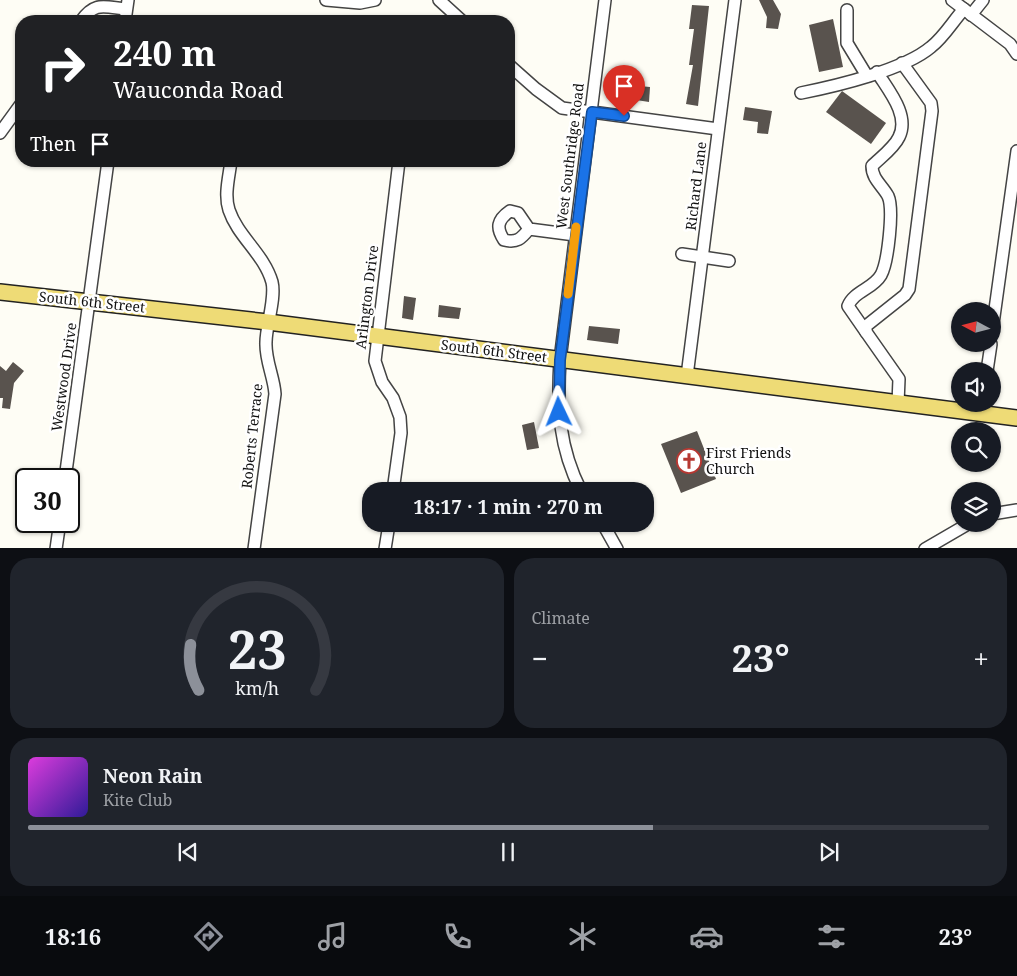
<!DOCTYPE html>
<html lang="en">
<head>
<meta charset="utf-8">
<style>
  :root { --surface:#171b24; --page:#20242c; --text:#f1f3f6; --muted:#9ea1a6; --line:#363941; --accent:#8c9099 }
  body { margin:0; font-family:"Noto Serif",serif; background:var(--page); color:var(--text); height:100vh; display:flex; flex-direction:column; font-size:19px; white-space:nowrap }
  * { box-sizing:border-box; margin:0 }
  p { font-size:16px; color:var(--muted) }
  .icon { flex:none; width:28px; height:28px; fill:none; stroke:currentColor; stroke-width:2; stroke-linecap:round; stroke-linejoin:round }
  .map { position:relative; height:548px; overflow:hidden }
  .panel { display:flex; flex-direction:column; gap:10px; padding:10px; background:#0d0f14; flex:1 }
  .panel>* { flex:none }
  .hud { position:absolute; left:15px; top:15px; width:500px; height:152px; border-radius:20px; box-shadow:0 1px 4px #0004; background:#202124; color:#fff; overflow:hidden }
  .needle { width:32px; rotate:277deg }
  .fabs { position:absolute; left:951px; top:302px; display:grid; gap:10px }
  .fabs a { display:grid; place-items:center; width:50px; height:50px; border-radius:50%; background:var(--surface); box-shadow:0 1px 4px #0004; font-size:25px }
  .speed { position:absolute; left:15px; top:468px; display:flex; gap:10px; font-size:25px; font-weight:700; text-align:center }
  .speed>* { display:grid; place-content:center; width:65px; height:65px; border-radius:50%; background:var(--surface); box-shadow:0 1px 4px #0004; line-height:1 }
  .speed .limit { border:2px solid #111; border-radius:8px; background:#fff; color:#111 }
  .pin { position:absolute; display:grid; place-items:center; width:42px; height:42px; color:#fff; margin:-51px -21px; border-radius:50% 50% 50% 0; rotate:-45deg; box-shadow:0 0 5px #0007 }
  .pin .icon { rotate:45deg }
  .me { position:absolute; width:55px; margin:-28px; rotate:358deg; stroke-linejoin:round; filter:drop-shadow(0 0 4px #0008) }
  .turn { display:flex; align-items:center; gap:18px; height:105px; padding:0 15px; font-size:22px }
  .turn .icon { width:65px; height:65px; stroke-width:2.5 }
  .turn b { display:block; font-size:35px; line-height:42px }
  .then { display:flex; align-items:center; height:48px; padding:0 15px; background:#0003; gap:10px; font-size:19px }
  .big { font-size:38px; font-weight:700; line-height:1.1 }
  .panel .widget { flex:1; display:flex; flex-direction:column; justify-content:center; gap:8px; min-width:0; padding:0 18px; border-radius:20px; background:var(--page) }
  .panel .dial { align-items:center; gap:0 }
  .dial svg { height:130px; overflow:visible; fill:none; stroke:var(--line); stroke-width:7; stroke-linecap:round; text-anchor:middle }
  .dial text { fill:var(--text); stroke:none }
  .song { display:flex; align-items:center; gap:15px }
  .cover { width:60px; height:60px; border-radius:8px; background:linear-gradient(135deg,hsl(300 70% 55%),hsl(250 70% 35%)) }
  .played { height:5px; border-radius:2px; background:linear-gradient(90deg,var(--accent) 65%,var(--line) 65%) }
  .keys { display:flex; justify-content:space-around; direction:ltr }
  .heat { display:flex; justify-content:space-between; align-items:center; font-size:28px; direction:ltr }
  .panel .tiles { flex:1; display:grid; gap:10px; grid-template-columns:1fr 1fr }
  .widget:last-child { grid-column:span 2 }
  .trip { position:absolute; left:362px; top:482px; width:292px; height:50px; border-radius:20px; background:var(--surface); box-shadow:0 1px 4px #0004; font-weight:700; line-height:50px; text-align:center }
  .tabs { display:flex; height:80px; justify-content:space-around; align-items:center; background:#090b0e; color:var(--muted) }
  .tabs .icon { width:35px; height:35px }
  .tabs .active { color:var(--accent) }
  .tabs b { font-size:22px; color:var(--text) }
  .map>svg:first-child { display:block }
  .building { fill:#59534e }
  .lines { fill:none; stroke-linecap:round; stroke-linejoin:round }
  .minor-casing { stroke:#444; stroke-width:14 }
  .major-casing { stroke:#222; stroke-width:18 }
  .minor { stroke:#fff; stroke-width:11 }
  .major { stroke:#eedb76; stroke-width:15 }
  .route-casing { stroke:#114b97; stroke-width:12 }
  .route { stroke:#1a73e8; stroke-width:9 }
  .slow { stroke:#f59e0b; stroke-width:9 }
  .labels { text-anchor:middle; stroke-width:5; stroke-linejoin:round; paint-order:stroke }
  .street-label { font-size:14px; fill:#111; stroke:#fff }
  .poi-label { font-size:14px; fill:#111; stroke:#fff; text-anchor:start }
</style>
</head>
<body>
<div class="map">
<svg width="1017" height="549" viewBox="0 0 1017 549">
  <rect width="100%" height="100%" fill="#fefdf5"/>
  <g class="building">
    <path d="M759,0h14l8,14 -3,15 -12,-1 1,-11z"/>
    <path d="M692,5l17,1 -11,100 -12,-2 7,-39h-4l5,-36h-5z"/>
    <path d="M833,19l10,48 -24,5 -10,-47z"/>
    <path d="M618,84l32,3 -1,15 -32,-5z"/>
    <path d="M842,91l44,32 -15,21 -45,-32z"/>
    <path d="M745,107l27,4 -4,23 -11,-1 1,-11 -15,-2z"/>
    <path d="M404,296l12,2 -3,22 -11,-2z"/>
    <path d="M439,305l22,3 -2,11 -21,-2z"/>
    <path d="M589,326l31,3 -2,15 -31,-4z"/>
    <path d="M13,362l11,9 -10,12 -4,26 -8,-1 1,-10h-3v-32l6,5z"/>
    <path d="M534,422l5,26 -12,2 -5,-25z"/>
    <path d="M697,431l19,48 -35,14 -20,-49z"/>
  </g>
  <g class="lines">
    <defs>
      <g id="minor">
        <path d="M326,0l34,3 15,-3"/>
        <path d="M439,0l23,21"/>
        <path d="M952,0l58,44 7,10"/>
        <path d="M847,10v33l20,33"/>
        <path d="M971,15l12,-15"/>
        <path d="M81,21c14,-20 23,-14 45,-12"/>
        <path d="M125,21l3,-21"/>
        <path d="M509,65l27,24 26,19 156,21"/>
        <path d="M801,93c35,-7 103,-23 130,-46 13,-10 22,-26 33,-38"/>
        <path d="M0,133l21,-29"/>
        <path d="M231,161c-2,16 -7,34 -2,49 9,27 35,44 43,72 4,16 -6,44 -6,60 -1,18 8,35 9,52l-21,155"/>
        <path d="M529,229c-8,10 -12,14 -25,11 -8,-12 -7,-20 6,-29l8,2 11,16 46,6"/>
        <path d="M682,254l47,7"/>
        <path d="M992,331l25,-180"/>
        <path d="M866,332l-18,-26c6,-15 25,-17 33,-31 7,-13 13,-66 7,-79 -6,-11 -16,-17 -16,-30 8,-8 22,-18 27,-29 11,-22 -11,-47 -22,-65"/>
        <path d="M987,371l4,-27"/>
        <path d="M687,376l48,-376"/>
        <path d="M898,403l1,-24 -33,-47v-6l39,-31 4,-6 23,-178 -1,-8 -29,-40"/>
        <path d="M65,479l43,-318"/>
        <path d="M393,491l8,-58 -1,-16 -7,-19 -11,-16 -7,-21 24,-200"/>
        <path d="M581,491c-22,-44 -24,-82 -21,-131l45,-360"/>
        <path d="M992,514l25,-4"/>
        <path d="M603,524l14,25"/>
        <path d="M56,549l4,-28"/>
        <path d="M385,549l4,-25"/>
        <path d="M925,549l43,-25"/>
      </g>
      <path id="major" d="M0,292l268,30 749,96"/>
    </defs>
    <use href="#minor" class="minor-casing"/>
    <use href="#major" class="major-casing"/>
    <use href="#minor" class="minor"/>
    <use href="#major" class="major"/>
  </g>
  <g class="lines">
    <defs>
      <path id="route" d="M559,412l1,-52 32,-248 32,4"/>
    </defs>
    <use href="#route" class="route-casing"/>
    <use href="#route" class="route"/>
    <path class="slow" d="M568,294l8,-67"/>
  </g>
  <defs>
    <symbol id="church-ring" viewBox="-11 -11 22 22"><circle r="9.5" fill="#fff" stroke="#b73832" stroke-width="1.5"/><path d="M-1.2-6h2.4v3.5h3.3v2.4h-3.3V6h-2.4V-.1h-3.3v-2.4h3.3Z" fill="#b73832"/></symbol>
  </defs>
  <g fill-rule="evenodd">
    <use href="#church-ring" x="675" y="447" width="28" height="28"/>
  </g>
  <g class="labels">
    <g class="street-label">
      <text transform="translate(570 156) rotate(-83)" y="5">West Southridge Road</text>
      <text transform="translate(696 186) rotate(-83)" y="5">Richard Lane</text>
      <text transform="translate(367 297) rotate(-83)" y="5">Arlington Drive</text>
      <text transform="translate(92 302) rotate(6)" y="5">South 6th Street</text>
      <text transform="translate(494 351) rotate(7)" y="5">South 6th Street</text>
      <text transform="translate(64 377) rotate(-82)" y="5">Westwood Drive</text>
      <text transform="translate(252 436) rotate(-84)" y="5">Roberts Terrace</text>
    </g>
    <g class="poi-label">
      <text x="706" y="458">First Friends<tspan x="706" dy="16">Church</tspan></text>
    </g>
  </g>
</svg>
<div class="fabs">
<a><svg class="needle" viewBox="-14 -14 28 28"><path d="M0-13l5 13h-10z" fill="#e53935"/><path d="M0 13l5-13h-10z" fill="#9ea1a6"/></svg></a>
<a><svg class="icon" aria-label="sound" viewBox="0 0 24 24"><path d="M4 9h4l5-4v14l-5-4H4zM17 9q2 3 0 6"/></svg></a>
<a><svg class="icon" aria-label="search" viewBox="0 0 24 24"><circle cx="10" cy="10" r="6"/><path d="M15 15l6 6"/></svg></a>
<a><svg class="icon" aria-label="layers" viewBox="0 0 24 24"><path d="M12 4l9 5-9 5-9-5zM3 14l9 5 9-5"/></svg></a>
</div>
<div class="speed"><div class="limit">30</div></div>
<div class="pin" style="left:624px;top:116px;background:#d93025"><svg class="icon" aria-label="arrive" viewBox="0 0 24 24"><path d="M6 21V4h12l-3 4 3 4H6"/></svg></div>
<svg class="me" style="left:559px;top:412px" viewBox="-20 -20 40 40"><path d="M0-17L14 15 0 8-14 15z" fill="#1a73e8" stroke="#fff" stroke-width="4"/></svg>
<div class="trip">18:17 · 1 min · 270 m</div>
<div class="hud">
<div class="turn"><svg class="icon" aria-label="right" viewBox="0 0 24 24"><path d="M7 20v-9h11M14 6l5 5-5 5"/></svg><div><b>240 m</b>Wauconda Road</div></div>
<div class="then">Then<svg class="icon" aria-label="arrive" viewBox="0 0 24 24"><path d="M6 21V4h12l-3 4 3 4H6"/></svg></div>
</div>
</div>
<section class="panel">
<div class="tiles">
<div class="widget dial"><svg viewBox="0 0 100 80">
<path d="M14 69A42 42 0 1 1 86 69"/>
<path d="M14 69A42 42 0 0 1 9 41" stroke="#8c9099"/>
<text x="50" y="56" font-size="32" font-weight="700">23</text>
<text x="50" y="72" font-size="11">km/h</text>
</svg></div>
<div class="widget"><p>Climate</p>
<div class="heat"><a>−</a><b class="big">23°</b><a>+</a></div>
</div>
<div class="widget">
<div class="song"><i class="cover"></i><div><b>Neon Rain</b><p>Kite Club</p></div></div>
<div class="played"></div>
<div class="keys"><svg class="icon" aria-label="previous" viewBox="0 0 24 24"><path d="M18 5L8 12l10 7zM5 5v14"/></svg><svg class="icon" aria-label="pause" viewBox="0 0 24 24"><path d="M8 5v14M16 5v14"/></svg><svg class="icon" aria-label="next" viewBox="0 0 24 24"><path d="M6 5l10 7-10 7zM19 5v14"/></svg></div>
</div>
</div>
</section>
<nav class="tabs">
<b>18:16</b>
<svg class="icon active" aria-label="directions" viewBox="0 0 24 24"><path d="M12 3l9 9-9 9-9-9zM9 14v-3h6M13 9l2 2-2 2"/></svg>
<svg class="icon" aria-label="music" viewBox="0 0 24 24"><path d="M9 18V5l10-2v13"/><circle cx="6" cy="18" r="3"/><circle cx="16" cy="16" r="3"/></svg>
<svg class="icon" aria-label="phone" viewBox="0 0 24 24"><path d="M5 4h4l2 5-3 2q2 4 5 5l2-3 5 2v4C11 20 4 13 5 4z"/></svg>
<svg class="icon" aria-label="climate" viewBox="0 0 24 24"><path d="M12 3v18M4 7l16 10M4 17L20 7"/></svg>
<svg class="icon" aria-label="car" viewBox="0 0 24 24"><path d="M5 17H2v-5l4-1 3-4h7l3 4 3 1v5h-3M9 17h6M6 11h13"/><circle cx="7" cy="17" r="2"/><circle cx="17" cy="17" r="2"/></svg>
<svg class="icon" aria-label="filters" viewBox="0 0 24 24"><path d="M4 7h16M4 17h16"/><circle cx="9" cy="7" r="2"/><circle cx="15" cy="17" r="2"/></svg>
<b>23°</b>
</nav>
</body>
</html>
